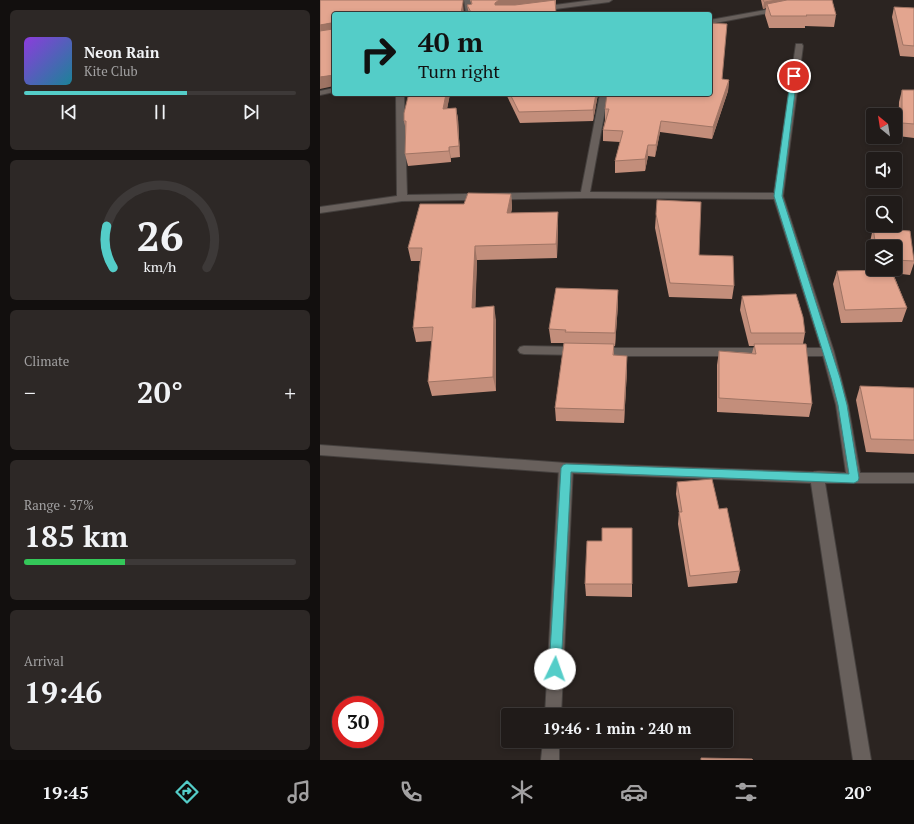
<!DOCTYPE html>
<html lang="en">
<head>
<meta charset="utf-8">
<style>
  :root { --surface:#201b19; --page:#2d2826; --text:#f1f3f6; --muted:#a2a1a2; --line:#3d3938; --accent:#54cdc8 }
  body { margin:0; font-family:"PT Serif",serif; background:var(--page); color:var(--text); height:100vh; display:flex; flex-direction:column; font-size:15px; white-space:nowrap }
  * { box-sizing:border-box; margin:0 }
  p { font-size:13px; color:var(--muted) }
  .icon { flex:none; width:22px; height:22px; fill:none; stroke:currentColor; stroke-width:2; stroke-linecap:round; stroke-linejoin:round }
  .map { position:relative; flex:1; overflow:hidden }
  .sheet { display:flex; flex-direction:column; gap:10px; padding:10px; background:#120f0e; width:320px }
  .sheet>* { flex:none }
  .hud { position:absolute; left:12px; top:12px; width:380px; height:84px; border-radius:4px; box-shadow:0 2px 6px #0003,0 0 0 1px var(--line); background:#54cdc8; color:#111; overflow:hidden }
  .needle { width:26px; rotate:330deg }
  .fabs { position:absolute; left:546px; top:108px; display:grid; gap:8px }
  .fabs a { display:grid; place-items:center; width:36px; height:36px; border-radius:4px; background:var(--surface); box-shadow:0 2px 6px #0003,0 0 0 1px var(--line); font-size:20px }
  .speed { position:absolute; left:12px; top:696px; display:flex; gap:8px; font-size:20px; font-weight:700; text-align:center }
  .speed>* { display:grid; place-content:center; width:52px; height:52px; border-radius:50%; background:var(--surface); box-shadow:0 2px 6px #0003,0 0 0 1px var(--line); line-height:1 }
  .speed .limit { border:6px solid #d22; background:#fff; color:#111 }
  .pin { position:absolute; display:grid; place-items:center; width:34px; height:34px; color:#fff; margin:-17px; border:2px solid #fff; border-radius:50%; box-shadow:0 1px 4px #0007 }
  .me { position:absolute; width:44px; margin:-22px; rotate:3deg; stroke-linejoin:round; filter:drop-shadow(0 0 3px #0008) }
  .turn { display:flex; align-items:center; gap:14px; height:84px; padding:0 20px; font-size:18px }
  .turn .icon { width:52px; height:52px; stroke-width:2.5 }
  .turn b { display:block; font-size:28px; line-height:34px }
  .big { font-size:30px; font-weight:700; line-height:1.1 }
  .sheet .card { flex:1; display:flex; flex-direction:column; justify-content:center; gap:6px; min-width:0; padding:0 14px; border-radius:6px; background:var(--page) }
  .sheet .dial { align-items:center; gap:0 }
  .dial svg { height:104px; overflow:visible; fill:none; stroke:var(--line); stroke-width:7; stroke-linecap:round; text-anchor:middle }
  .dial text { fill:var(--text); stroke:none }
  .song { display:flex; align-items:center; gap:12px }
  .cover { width:48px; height:48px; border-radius:6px; background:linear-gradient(135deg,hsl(270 70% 55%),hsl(190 70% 35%)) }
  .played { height:4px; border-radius:2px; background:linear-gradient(90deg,var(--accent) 60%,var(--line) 60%) }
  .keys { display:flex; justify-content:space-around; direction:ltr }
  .heat { display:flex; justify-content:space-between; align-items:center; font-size:22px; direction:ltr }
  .charge { height:6px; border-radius:3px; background:linear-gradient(90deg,#34c759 37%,var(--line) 0) }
  .trip { position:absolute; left:181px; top:708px; width:232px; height:40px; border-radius:4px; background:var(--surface); box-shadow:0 2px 6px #0003,0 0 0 1px var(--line); font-weight:700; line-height:40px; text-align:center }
  .dock { display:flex; height:64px; justify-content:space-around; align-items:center; background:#0d0b0a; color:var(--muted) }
  .dock .icon { width:28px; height:28px }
  .dock .current { color:var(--accent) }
  .dock b { font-size:18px; color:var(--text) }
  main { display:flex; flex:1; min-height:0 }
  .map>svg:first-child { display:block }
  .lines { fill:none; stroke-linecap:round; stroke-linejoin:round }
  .service-casing { stroke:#45403e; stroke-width:2 }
  .minor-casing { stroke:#45403e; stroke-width:2 }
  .service { fill:#68605c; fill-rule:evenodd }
  .minor { fill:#68605c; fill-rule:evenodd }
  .wall { fill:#c38e7b; fill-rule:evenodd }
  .shaded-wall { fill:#9f7464 }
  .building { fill:#e3a58f; stroke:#9f7464 }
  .route { fill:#54cdc8; stroke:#378582 }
</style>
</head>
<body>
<main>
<section class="sheet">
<div class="card">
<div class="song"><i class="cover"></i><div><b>Neon Rain</b><p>Kite Club</p></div></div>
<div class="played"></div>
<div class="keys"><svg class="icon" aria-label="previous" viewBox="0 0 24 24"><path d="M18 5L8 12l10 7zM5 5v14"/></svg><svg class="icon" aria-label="pause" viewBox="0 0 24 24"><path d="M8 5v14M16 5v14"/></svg><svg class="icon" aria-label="next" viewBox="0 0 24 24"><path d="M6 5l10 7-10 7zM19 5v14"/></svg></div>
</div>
<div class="card dial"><svg viewBox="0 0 100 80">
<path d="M14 69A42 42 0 1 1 86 69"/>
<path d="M14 69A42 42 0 0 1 9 37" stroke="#54cdc8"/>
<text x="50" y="56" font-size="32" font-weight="700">26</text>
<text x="50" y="72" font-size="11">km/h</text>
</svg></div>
<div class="card"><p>Climate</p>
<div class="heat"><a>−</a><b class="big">20°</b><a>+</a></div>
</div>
<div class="card"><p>Range · 37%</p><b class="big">185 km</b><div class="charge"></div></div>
<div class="card"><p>Arrival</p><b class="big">19:46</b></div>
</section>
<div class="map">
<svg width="594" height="760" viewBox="0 0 594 760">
  <rect width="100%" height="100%" fill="#2b2421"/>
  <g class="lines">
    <defs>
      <g id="service">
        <path d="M144,0h6l2,14h-6z"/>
        <path d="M273,0h19l-3,2 -69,9 -3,-2 3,-2z"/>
        <path d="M462,7l2,1v2l-74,14v-4z"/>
        <path d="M476,44h6l1,2 -20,150 51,156 14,53 12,68h54v10h-89l46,277h-18l-42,-277 -245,-10 -246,-18v-10l246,18 247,9c5,-2 26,1 33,1l-10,-68 -13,-49h-32l-4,-1 -2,-3 2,-3 4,-1h30l-47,-149 -189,-1 -183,3 -82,12v-6l77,-11 -1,-102h8l3,101 174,-3 19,-98h8l-18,98 184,1z"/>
        <path d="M14,88v4l-14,3v-4z"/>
        <path d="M204,346l55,1 4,1 2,3 -2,3 -4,1 -55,-1 -4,-1 -2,-3 2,-3z"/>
        <path d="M277,348h172l4,1 2,3 -2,3 -4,1h-172l-4,-1 -2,-3 2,-3z"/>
      </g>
      <g id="minor">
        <path d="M246,463l5,1 2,4 -12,247h-16l14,-247 2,-4z"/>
        <path d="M223,741h16v19h-18z"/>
      </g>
    </defs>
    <use href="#service" class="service-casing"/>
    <use href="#minor" class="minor-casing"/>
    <use href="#service" class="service"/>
    <use href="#minor" class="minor"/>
  </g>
  <g class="wall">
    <path d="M150,0h86v14h-87l-2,-9 4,-1z"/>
    <path d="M441,0h71l4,15 -2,12 -29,-1v2h-36l-4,-13 1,-7 -3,1z"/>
    <path d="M574,7l20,1v49l-14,-1 -8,-39z"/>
    <path d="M402,79l7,1 -1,11 -16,48 -52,-7 -5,25 -7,-1 -3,15 -30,2v-12l5,-19 -17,-1v-11l2,-10v-11z"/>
    <path d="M582,90h12v48l-16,-2 1,-34z"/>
    <path d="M87,94h43l-3,14h9l2,11 2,38 -9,1v4l-43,4 -3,-12v-28l-1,-5 4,-24z"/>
    <path d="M186,94h92l-5,27 -73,2z"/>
    <path d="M191,194l1,14 -1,5 47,12 -1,33 -80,2 -2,48 21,12v71l-64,5 -4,-14 4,-41 -16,1 -3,-14 7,-67h-9l-3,-13 56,-44z"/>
    <path d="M336,214l43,41 35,31 -2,13 -63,-2 -14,-69z"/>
    <path d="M553,228l41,30v5l-4,12 -17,-2 14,35 -5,14 -61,1 -8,-39 4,-13 36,-1 -3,-28zM553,247h22v22h-22z"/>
    <path d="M298,290v14l-3,42h-1v9l13,15 -3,53 -68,-2 -1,-13 9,-65h-13l-2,-14z"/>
    <path d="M422,296l63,37 -2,11 9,60 -3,13 -92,-5v-47l2,-14 33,2 2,-7h-5l-9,-36z"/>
    <path d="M540,386l54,2v66l-48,-2 -10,-52z"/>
    <path d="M357,482l42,27 21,62 -3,12 -49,4 -10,-63 1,-12 -3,-18z"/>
    <path d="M265,584h47v13l-46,-1z"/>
  </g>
  <g class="shaded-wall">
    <path d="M179,0h57l-56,11 -5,-6v-2z"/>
    <path d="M457,0h32l-42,4 -1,4 -3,1 1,-7z"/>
    <path d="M143,2l1,12h-3z"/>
    <path d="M11,23l3,11 -14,2v-11z"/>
    <path d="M14,75v11l-14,3v-12z"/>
    <path d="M409,80l-1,11 -16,48 1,-12z"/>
    <path d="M126,94h4l-5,26 -2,-11z"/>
    <path d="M276,94h2l-5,27v-11z"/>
    <path d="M136,108l2,11 2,38 -1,-11z"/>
    <path d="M341,121l-1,11 -5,25 1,-12z"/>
    <path d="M328,145v11l-3,15v-12z"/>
    <path d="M129,147l2,11v4l-2,-11z"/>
    <path d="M191,194l1,14 -4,18 -1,-13z"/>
    <path d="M238,212v13l-1,33 -1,-14z"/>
    <path d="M155,246l2,14 -2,62 -3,-14z"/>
    <path d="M298,290v14l-3,42v-13z"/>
    <path d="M174,306l2,14v71l-3,-14z"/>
    <path d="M307,356v14l-3,53v-13z"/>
  </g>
  <g class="building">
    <path d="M0,0h143v2l-2,12h-127v61l-14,2v-46l13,-2 -2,-6 -11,2z"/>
    <path d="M151,0h31h-3l-4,3v2h20l40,-5 1,14h-84l-5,-9 5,-1z"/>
    <path d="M443,0h14l-13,2z"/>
    <path d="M467,0h45l4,15h-30l1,1h-36l-4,-12z"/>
    <path d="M574,7l20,1v38l-11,-1z"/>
    <path d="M390,23l17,1 -5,55 7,1 -16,47 -52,-6 -5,24h-8l-3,14 -30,2 8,-30 -20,-1 6,-21h-4l2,-15h103z"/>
    <path d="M582,90h12v34l-12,-1z"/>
    <path d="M87,94h39l-3,15 13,-1 3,38 -10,1v4l-44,3 1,-33h-2v-8l4,-16z"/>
    <path d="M190,94h86l-3,16 -74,2z"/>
    <path d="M148,193l43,1 -4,19 51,-1 -2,32 -81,2 -3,62 22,-2 -1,71 -65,5 5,-55 -20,1 9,-80h-14l12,-44h44z"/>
    <path d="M337,200l44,2 -2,53 34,1 1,30 -64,-3 -14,-69z"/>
    <path d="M553,228l37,3 4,30 -19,-1v-13h-19z"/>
    <path d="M571,270l16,38 -62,2 -8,-39z"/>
    <path d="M236,288l62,2 -3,43 -50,-1 1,-2 -17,-1z"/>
    <path d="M476,294l7,23 2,16h-54l-9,-37z"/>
    <path d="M244,343l50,1 -1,11 14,1 -3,54 -69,-2z"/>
    <path d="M434,344h52l6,60 -93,-6v-47l37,3z"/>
    <path d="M540,386l54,2v52l-43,-1z"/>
    <path d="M392,479l7,30 8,-1 13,63 -50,5 -11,-64h3l-5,-30z"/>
    <path d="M282,528h30v56h-47l2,-43h15z"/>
    <path d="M381,758l51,1 1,1h-52z"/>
  </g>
  <path class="route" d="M474,74l3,2 -15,120 58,182 7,27 12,73 -1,3 -4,2 -283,-11 -10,197 -1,4 -5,2 -4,-2 -2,-4 12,-201 2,-3 3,-1 283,10 -11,-69 -7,-27 -57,-182 17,-120z"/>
</svg>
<div class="fabs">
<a><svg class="needle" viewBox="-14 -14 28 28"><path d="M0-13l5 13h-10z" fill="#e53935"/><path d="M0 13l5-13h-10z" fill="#a2a1a2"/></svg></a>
<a><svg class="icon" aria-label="sound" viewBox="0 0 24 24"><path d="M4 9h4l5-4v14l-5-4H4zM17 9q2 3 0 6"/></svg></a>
<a><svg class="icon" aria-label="search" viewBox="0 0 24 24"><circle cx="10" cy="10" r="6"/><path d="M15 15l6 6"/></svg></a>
<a><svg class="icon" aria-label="layers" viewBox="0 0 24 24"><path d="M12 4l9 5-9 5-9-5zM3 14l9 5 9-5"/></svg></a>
</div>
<div class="speed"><div class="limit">30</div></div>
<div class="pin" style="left:474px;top:76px;background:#d93025"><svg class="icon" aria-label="arrive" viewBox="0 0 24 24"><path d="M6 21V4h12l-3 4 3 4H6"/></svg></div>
<svg class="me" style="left:235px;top:669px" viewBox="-20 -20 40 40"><circle r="19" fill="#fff"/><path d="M0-13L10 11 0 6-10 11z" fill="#54cdc8"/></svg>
<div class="trip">19:46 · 1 min · 240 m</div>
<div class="hud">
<div class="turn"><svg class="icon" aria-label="right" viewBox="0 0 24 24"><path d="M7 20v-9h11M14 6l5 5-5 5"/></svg><div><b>40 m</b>Turn right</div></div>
</div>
</div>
</main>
<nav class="dock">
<b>19:45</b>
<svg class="icon current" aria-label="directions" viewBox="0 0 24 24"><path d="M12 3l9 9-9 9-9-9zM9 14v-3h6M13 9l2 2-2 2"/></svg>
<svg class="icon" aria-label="music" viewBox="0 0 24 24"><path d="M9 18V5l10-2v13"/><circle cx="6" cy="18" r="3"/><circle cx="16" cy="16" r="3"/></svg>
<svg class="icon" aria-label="phone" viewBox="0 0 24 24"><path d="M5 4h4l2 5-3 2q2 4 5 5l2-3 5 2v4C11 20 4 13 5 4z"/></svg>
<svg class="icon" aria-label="climate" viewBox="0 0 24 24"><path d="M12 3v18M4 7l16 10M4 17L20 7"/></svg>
<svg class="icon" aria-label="car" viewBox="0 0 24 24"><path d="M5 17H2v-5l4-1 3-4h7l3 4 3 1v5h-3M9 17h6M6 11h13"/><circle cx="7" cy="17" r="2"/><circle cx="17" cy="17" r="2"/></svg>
<svg class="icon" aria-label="filters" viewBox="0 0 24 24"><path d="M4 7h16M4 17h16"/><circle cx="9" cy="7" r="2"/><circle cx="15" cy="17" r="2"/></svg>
<b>20°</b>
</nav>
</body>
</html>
